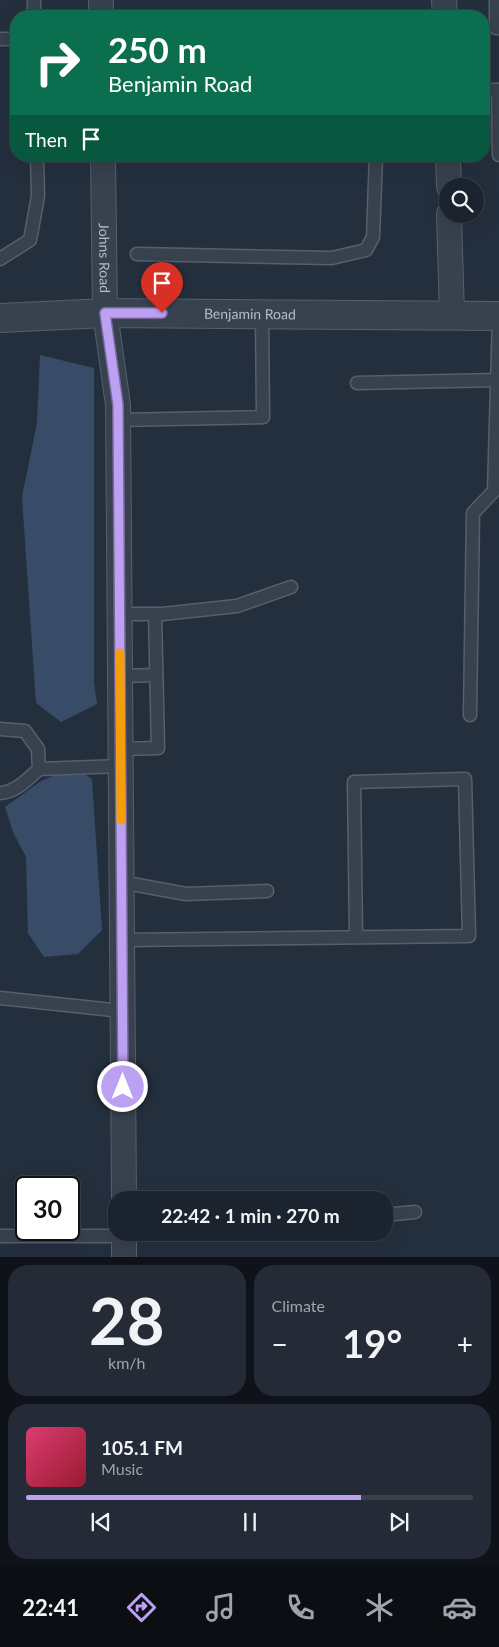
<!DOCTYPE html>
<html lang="en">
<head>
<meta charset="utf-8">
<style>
  :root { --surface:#1b232e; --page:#242b36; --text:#f1f3f6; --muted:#a0a4aa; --line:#39404a; --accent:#bca0f2 }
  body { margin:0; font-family:Lato,sans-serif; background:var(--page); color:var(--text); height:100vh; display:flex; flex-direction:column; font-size:19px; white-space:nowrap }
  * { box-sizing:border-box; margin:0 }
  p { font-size:16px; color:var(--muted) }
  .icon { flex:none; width:28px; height:28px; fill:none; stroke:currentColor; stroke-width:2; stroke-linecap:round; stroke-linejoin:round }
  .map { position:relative; height:1257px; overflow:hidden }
  .drawer { display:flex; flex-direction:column; gap:8px; padding:8px; background:#0f1319; flex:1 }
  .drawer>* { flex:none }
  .banner { position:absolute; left:10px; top:10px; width:480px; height:152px; border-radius:20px; box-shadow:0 5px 20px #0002,0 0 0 1px var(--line); background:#0b6e4f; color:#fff; overflow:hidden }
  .buttons { position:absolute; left:439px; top:178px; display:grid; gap:10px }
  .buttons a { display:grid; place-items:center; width:45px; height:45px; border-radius:50%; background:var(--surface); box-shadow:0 5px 20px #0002,0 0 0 1px var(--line); font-size:25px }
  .speed { position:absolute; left:15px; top:1176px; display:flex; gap:10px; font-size:25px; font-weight:700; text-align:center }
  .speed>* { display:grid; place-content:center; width:65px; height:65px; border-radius:50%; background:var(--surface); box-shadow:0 5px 20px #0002,0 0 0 1px var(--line); line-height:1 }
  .speed .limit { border:2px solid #111; border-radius:8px; background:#fff; color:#111 }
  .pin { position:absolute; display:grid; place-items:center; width:42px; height:42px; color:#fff; margin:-51px -21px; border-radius:50% 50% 50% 0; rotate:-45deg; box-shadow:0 0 5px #0007 }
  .pin .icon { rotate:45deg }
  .me { position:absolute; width:55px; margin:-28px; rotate:0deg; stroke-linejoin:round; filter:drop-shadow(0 0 4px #0008) }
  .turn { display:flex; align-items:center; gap:18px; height:105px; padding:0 15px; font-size:22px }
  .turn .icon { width:65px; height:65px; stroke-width:2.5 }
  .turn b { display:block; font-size:35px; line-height:42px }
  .then { display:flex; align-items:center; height:48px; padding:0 15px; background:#0003; gap:10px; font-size:19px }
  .big { font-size:38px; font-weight:700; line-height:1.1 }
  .drawer .widget { flex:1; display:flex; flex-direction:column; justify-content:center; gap:8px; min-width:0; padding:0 18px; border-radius:20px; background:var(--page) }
  .drawer .dial { align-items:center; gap:0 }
  .dial b { font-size:65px; line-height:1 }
  .song { display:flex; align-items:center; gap:15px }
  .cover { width:60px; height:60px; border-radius:8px; background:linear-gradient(135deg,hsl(340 70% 55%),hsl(350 70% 35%)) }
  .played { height:5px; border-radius:2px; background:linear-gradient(90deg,var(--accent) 75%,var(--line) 75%) }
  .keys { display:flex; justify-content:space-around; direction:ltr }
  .heat { display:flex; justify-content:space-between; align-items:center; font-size:28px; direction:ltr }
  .drawer .tiles { flex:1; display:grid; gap:8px; grid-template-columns:1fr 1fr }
  .widget:last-child { grid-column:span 2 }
  .trip { position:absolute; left:108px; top:1191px; width:285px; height:50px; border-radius:20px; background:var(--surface); box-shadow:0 5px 20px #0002,0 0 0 1px var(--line); font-weight:700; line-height:50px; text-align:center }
  .tab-bar { display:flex; height:80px; justify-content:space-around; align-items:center; background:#0b0e12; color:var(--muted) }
  .tab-bar .icon { width:35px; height:35px }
  .tab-bar .on { color:var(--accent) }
  .tab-bar b { font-size:22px; color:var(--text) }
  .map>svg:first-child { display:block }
  .water { fill:#394c67 }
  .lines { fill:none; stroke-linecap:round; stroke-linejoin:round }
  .service-casing { stroke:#565f6c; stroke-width:15 }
  .minor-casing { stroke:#565f6c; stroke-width:26 }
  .tertiary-casing { stroke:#565f6c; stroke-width:30 }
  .service { stroke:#38414e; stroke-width:12 }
  .minor { stroke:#38414e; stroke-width:24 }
  .tertiary { stroke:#38414e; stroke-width:28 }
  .route-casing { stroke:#7a689d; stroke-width:12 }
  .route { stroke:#bca0f2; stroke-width:9 }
  .slow { stroke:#f59e0b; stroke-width:9 }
  .labels { text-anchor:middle; stroke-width:5; stroke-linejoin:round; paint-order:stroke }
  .street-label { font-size:14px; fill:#b4bcc9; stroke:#1d2633 }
</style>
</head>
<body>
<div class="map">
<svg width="499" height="1257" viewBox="0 0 499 1257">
  <rect width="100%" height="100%" fill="#242f3e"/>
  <g class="water">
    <path d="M40,355l54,13v315l3,21 -36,18 -25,-19 -14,-206 15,-74z"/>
    <path d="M74,767l18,12 10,151 -24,24 -34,3 -16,-24 -2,-76 -13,-25 -8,-25 36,-26z"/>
  </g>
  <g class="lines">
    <defs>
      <g id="service">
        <path d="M34,0v16"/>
        <path d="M496,0v28h3"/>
        <path d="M0,39h16"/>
        <path d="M484,90h15"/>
        <path d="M498,90l1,65"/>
        <path d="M137,254l195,4 34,-8 7,-13 3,-81"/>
        <path d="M0,259l30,-19 8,-44 -1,-40"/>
        <path d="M357,383l140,-3"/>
        <path d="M118,420l145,-3 -1,-103"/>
        <path d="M120,614h42l75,-8 54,-19"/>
        <path d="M120,676l36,-1"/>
        <path d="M470,715l3,-202 21,-22 5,-175"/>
        <path d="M0,729l25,2 13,18 1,20c-11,10 -23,23 -39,24"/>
        <path d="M120,749l38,-1 -3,-134"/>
        <path d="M39,769l82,-3"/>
        <path d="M121,882l65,12 81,-3"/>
        <path d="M122,940l347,-4 -4,-157 -111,3 2,155"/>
        <path d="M0,998l122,13"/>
        <path d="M384,1215l31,-3"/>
        <path d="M0,1236h124"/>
      </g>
      <g id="minor">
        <path d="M101,0v16"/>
        <path d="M444,0l1,16"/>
        <path id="s1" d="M103,156l2,157 13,92 6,795"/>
        <path d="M448,156l1,30"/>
        <path d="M449,214l3,102"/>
        <path d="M124,1232v25"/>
      </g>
      <g id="tertiary">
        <path id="s2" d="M0,318l105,-5 394,3"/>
      </g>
    </defs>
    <use href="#service" class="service-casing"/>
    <use href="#minor" class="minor-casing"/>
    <use href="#tertiary" class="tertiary-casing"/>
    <use href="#service" class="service"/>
    <use href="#minor" class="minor"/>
    <use href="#tertiary" class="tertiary"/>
  </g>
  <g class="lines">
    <defs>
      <path id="route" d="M123,1087l-5,-682 -13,-92h57"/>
    </defs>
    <use href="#route" class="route-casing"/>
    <use href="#route" class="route"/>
    <path class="slow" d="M120,653l1,167"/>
  </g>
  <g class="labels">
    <g class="street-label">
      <text dy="5" stroke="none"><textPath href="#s1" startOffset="102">Johns Road</textPath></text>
      <text dy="5" stroke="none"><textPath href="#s2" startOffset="250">Benjamin Road</textPath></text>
    </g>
  </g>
</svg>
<div class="buttons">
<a><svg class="icon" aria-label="search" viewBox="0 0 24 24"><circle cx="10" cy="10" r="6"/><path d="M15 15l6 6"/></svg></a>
</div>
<div class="speed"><div class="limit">30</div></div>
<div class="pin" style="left:162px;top:313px;background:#d93025"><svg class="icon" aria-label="arrive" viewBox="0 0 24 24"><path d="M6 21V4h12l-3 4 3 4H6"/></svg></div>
<svg class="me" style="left:123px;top:1087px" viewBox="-20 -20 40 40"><circle r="17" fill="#bca0f2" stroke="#fff" stroke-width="3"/><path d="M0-11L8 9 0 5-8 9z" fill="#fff"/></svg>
<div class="trip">22:42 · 1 min · 270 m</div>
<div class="banner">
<div class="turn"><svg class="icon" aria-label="right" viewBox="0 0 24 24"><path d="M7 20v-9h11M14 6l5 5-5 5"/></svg><div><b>250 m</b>Benjamin Road</div></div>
<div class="then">Then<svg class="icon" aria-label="arrive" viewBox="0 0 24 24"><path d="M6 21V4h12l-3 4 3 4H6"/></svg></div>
</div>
</div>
<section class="drawer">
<div class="tiles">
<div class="widget dial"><b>28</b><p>km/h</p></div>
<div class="widget"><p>Climate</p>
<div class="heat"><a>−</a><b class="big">19°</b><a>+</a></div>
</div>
<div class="widget">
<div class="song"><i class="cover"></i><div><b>105.1 FM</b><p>Music</p></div></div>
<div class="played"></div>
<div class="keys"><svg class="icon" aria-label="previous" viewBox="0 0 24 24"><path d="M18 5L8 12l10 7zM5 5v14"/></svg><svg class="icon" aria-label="pause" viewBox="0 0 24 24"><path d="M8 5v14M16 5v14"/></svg><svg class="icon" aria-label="next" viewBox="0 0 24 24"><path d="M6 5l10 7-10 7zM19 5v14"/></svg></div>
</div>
</div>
</section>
<nav class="tab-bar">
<b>22:41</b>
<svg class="icon on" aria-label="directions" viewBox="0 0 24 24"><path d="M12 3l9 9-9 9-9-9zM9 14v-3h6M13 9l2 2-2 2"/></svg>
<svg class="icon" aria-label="music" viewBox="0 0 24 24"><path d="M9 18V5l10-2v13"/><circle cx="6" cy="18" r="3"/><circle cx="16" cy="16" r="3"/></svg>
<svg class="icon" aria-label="phone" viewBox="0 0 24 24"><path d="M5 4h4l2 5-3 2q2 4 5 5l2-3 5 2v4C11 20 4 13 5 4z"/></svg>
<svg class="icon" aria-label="climate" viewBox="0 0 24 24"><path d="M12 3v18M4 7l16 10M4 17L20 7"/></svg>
<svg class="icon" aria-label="car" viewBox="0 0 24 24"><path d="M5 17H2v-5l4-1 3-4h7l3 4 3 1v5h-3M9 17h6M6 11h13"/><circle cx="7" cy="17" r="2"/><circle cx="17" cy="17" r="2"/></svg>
</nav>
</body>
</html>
